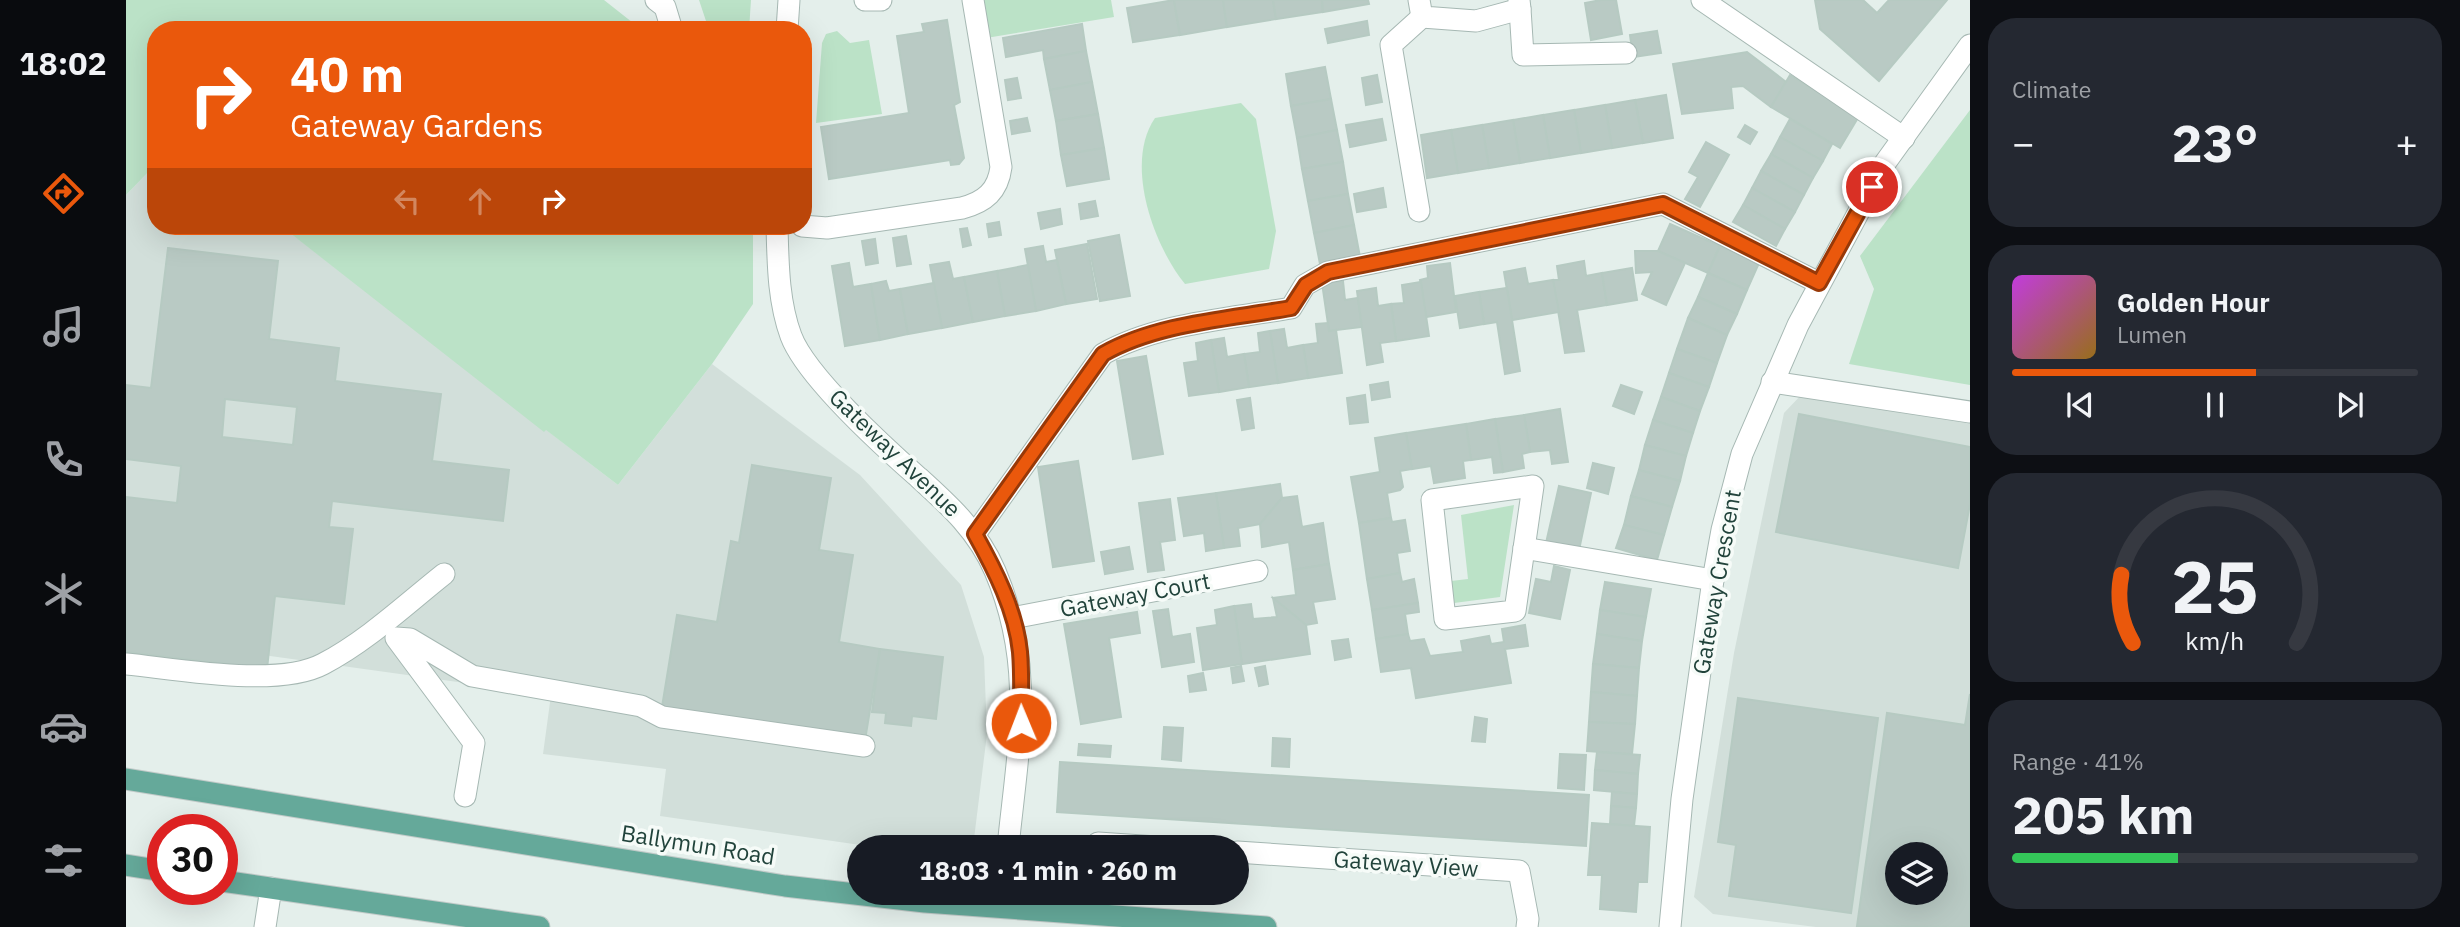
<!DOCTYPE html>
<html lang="en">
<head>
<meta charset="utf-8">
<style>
  :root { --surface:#171b24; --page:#242831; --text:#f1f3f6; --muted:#9ea1a6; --line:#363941; --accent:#ea580c }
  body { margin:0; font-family:"IBM Plex Sans",sans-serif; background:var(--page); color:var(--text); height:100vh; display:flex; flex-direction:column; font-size:26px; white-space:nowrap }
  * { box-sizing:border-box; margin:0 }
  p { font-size:23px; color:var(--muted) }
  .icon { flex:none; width:38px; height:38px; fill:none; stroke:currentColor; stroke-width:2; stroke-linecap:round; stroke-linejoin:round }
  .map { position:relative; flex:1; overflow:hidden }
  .drawer { display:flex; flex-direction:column; gap:18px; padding:18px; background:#0d0f14; width:490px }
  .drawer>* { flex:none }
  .top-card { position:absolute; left:21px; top:21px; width:665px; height:214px; border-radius:28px; box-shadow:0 7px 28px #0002; background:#ea580c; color:#fff; overflow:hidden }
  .tools { position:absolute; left:1759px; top:842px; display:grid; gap:14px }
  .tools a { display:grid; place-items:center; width:63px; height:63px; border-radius:50%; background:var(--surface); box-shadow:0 7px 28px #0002; font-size:35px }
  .speed { position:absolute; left:21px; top:814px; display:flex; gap:14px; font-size:35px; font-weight:700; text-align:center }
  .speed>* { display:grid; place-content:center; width:91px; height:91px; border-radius:50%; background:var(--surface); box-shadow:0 7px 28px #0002; line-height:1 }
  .speed .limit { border:10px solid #d22; background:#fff; color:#111 }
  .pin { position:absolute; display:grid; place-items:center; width:60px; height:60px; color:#fff; margin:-30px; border:4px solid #fff; border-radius:50%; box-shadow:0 2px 7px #0007 }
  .me { position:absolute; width:77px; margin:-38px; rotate:359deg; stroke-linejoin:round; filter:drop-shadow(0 0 5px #0008) }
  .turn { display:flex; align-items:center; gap:24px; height:147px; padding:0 28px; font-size:32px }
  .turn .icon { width:91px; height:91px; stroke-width:2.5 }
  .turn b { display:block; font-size:49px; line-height:60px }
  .lanes { display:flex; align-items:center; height:66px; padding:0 28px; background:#0003; justify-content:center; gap:35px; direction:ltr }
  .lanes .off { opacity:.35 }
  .big { font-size:52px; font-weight:700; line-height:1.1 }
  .drawer .widget { flex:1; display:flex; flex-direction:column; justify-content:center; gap:10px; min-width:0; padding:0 24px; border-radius:28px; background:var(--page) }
  .drawer .dial { align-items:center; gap:0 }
  .dial svg { height:182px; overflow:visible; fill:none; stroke:var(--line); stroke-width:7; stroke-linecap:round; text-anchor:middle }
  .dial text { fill:var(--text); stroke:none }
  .song { display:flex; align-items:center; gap:21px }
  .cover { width:84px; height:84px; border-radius:10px; background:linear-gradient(135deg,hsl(290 70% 55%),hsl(40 70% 35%)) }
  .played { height:7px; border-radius:4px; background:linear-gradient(90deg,var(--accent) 60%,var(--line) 60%) }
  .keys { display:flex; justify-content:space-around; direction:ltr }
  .heat { display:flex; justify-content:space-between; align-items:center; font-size:38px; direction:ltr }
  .charge { height:10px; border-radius:5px; background:linear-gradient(90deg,#34c759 41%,var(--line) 0) }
  .trip { position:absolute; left:721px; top:835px; width:402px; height:70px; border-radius:35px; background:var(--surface); box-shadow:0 7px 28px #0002; font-weight:700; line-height:70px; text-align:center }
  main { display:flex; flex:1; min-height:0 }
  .dock { display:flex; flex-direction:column; width:126px; justify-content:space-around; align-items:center; background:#090b0e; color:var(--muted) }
  .dock .icon { width:49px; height:49px }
  .dock .active { color:var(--accent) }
  .dock b { font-size:32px; color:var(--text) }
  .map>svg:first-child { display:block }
  .built { fill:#d2dfda; fill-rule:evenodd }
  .green { fill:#bbe2c7 }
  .building { fill:#b9cac4; stroke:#b6cac2; stroke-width:2; fill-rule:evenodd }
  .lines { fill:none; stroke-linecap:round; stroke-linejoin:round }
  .minor-casing { stroke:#a6b8b3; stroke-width:23 }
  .major-casing { stroke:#c1cac8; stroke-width:23 }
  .minor { stroke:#fff; stroke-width:21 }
  .major { stroke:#65a99a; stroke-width:21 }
  .route-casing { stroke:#983908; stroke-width:18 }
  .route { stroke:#ea580c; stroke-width:12 }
  .labels { text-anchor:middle; stroke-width:7; stroke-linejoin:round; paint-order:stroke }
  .street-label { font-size:23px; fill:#21433b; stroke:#f6fbf8 }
</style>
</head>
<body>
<main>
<nav class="dock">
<b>18:02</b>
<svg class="icon active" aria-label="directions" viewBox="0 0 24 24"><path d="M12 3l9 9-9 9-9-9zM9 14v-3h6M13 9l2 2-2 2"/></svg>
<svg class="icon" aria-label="music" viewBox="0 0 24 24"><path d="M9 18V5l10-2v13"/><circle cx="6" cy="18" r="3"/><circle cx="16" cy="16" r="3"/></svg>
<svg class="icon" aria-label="phone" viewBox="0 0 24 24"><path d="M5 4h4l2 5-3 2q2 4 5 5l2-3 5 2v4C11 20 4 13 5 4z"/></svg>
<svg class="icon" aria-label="climate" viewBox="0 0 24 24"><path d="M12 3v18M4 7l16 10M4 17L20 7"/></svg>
<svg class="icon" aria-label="car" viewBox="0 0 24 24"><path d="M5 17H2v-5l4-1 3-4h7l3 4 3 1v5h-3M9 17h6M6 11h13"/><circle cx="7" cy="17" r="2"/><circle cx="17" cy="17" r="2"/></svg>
<svg class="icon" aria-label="filters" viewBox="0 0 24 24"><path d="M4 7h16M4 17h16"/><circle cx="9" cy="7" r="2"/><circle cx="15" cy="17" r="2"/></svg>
</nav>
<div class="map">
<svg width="1844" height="927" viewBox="0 0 1844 927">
  <rect width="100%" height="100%" fill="#e4efeb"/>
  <g class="built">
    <path d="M30,164v62h125l337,259 94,-121 148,111 101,110 23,72 3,77 -14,113h-99l-214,-31 6,-47 -123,-15 8,-59 -425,-59v-441z"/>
    <path d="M1677,393l167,28v506h-154l-103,-13 -19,-17 40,-244 50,-240zM1771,854h39v38h-39z"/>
  </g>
  <g class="green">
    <path d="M0,0h478l38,30h-486v134l-30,31z"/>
    <path d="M573,0h52l-2,30h-40z"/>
    <path d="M848,0h137l3,17 -134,22z"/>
    <path d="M711,31l13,12 19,-3 13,74 -66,9 6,-80 4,-9z"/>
    <path d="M1115,103l15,16 20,112 -7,38 -84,15c-32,-39 -61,-121 -30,-166z"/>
    <path d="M1844,110v275l-121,-21 25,-75 -14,-33z"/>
    <path d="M155,226h472v78l-41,60 -94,121 -72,-55 -2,2z"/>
    <path d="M1388,505l-14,92 -46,6 -3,-22 17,-2 -7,-64z"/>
  </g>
  <g class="building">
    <path d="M1048,0l6,35 -47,7 -6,-34z"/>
    <path d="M1048,0h49l4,27 -47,8z"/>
    <path d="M1097,0h50l3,19 -49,8z"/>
    <path d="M1147,0h49l1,12 -47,7z"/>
    <path d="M1196,0h46l1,4 -46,8z"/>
    <path d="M1475,0h15l6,34 -31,6 -6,-37z"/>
    <path d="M1689,0h48l14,13 12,-13h58l-68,81 -59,-52z"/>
    <path d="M821,20l13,82 -6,3 10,53 -5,6 -8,1 -1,-5 -121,19 -8,-52 88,-14 -12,-77 27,-4 -2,-8z"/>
    <path d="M1241,21l2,14 -41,8 -3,-14z"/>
    <path d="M956,24l4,27 -42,8 -1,-9 -37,7 -3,-19z"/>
    <path d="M1531,31l4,22 -28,4 -3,-22z"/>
    <path d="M960,51l6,31 -42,8 -6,-31z"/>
    <path d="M1621,52l39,30 -15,25 -28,-21 -12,1 2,21 -51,6 -9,-50z"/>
    <path d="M1199,67l6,32 -40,7 -5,-32z"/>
    <path d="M1251,75l5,27 -16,3 -4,-27z"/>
    <path d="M1664,75l69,41 -19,32 -69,-41z"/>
    <path d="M891,78l4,20 -13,2 -3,-20z"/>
    <path d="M966,82l6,32 -42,7 -6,-31z"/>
    <path d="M1540,95l7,43 -30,5 -8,-43z"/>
    <path d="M1205,99l6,31 -40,8 -6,-32z"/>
    <path d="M1509,100l8,43 -31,5 -7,-43z"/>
    <path d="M1479,105l7,43 -31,5 -7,-43z"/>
    <path d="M1448,110l7,43 -31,5 -7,-43z"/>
    <path d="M972,114l6,34 -43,7 -5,-34z"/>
    <path d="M1417,115l7,43 -30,5 -7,-43z"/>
    <path d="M901,118l3,13 -18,3 -2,-13z"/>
    <path d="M1256,119l4,21 -36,7 -4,-22z"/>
    <path d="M1664,119l42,25 -9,17 -43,-24z"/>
    <path d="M1387,120l7,43 -31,5 -7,-43z"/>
    <path d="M1356,125l7,43 -31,5 -7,-43z"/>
    <path d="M1619,125l12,7 -7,12 -12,-7z"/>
    <path d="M1211,130l6,32 -41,7 -5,-31z"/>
    <path d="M1325,130l7,43 -31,5 -6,-43z"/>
    <path d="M1654,137l43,24 -10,17 -42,-24z"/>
    <path d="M1580,142l23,13 -29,52 -15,-8 13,-22 -9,-5z"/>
    <path d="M978,148l5,31 -42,7 -6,-31z"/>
    <path d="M1645,154l42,24 -9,17 -43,-24z"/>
    <path d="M1217,162l5,32 -40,7 -6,-32z"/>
    <path d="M1635,171l43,24 -9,17 -43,-24z"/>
    <path d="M1257,188l3,19 -29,5 -3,-18z"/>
    <path d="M1626,188l43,24 -10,17 -42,-24z"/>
    <path d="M1222,194l6,31 -40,8 -6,-32z"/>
    <path d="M969,201l3,15 -17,3 -2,-15z"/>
    <path d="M1617,205l42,24 -9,17 -43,-24z"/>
    <path d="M934,209l2,15 -21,5 -3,-16z"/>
    <path d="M873,222l2,13 -12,2 -2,-13z"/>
    <path d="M1544,224l50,22 -12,27 -50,-22z"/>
    <path d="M1228,225l6,32 -40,7 -6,-31z"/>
    <path d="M841,228l4,17 -8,2 -3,-18z"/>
    <path d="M993,235l11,61 -30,5 -12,-60z"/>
    <path d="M780,236l5,28 -14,2 -4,-28z"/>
    <path d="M749,239l3,24 -12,2 -4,-24z"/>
    <path d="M961,244l10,55 -31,5 -11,-54z"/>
    <path d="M917,246l3,16 11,-2 9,44 -30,7 -11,-62z"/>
    <path d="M1594,246l39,17 -12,27 -39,-17z"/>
    <path d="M42,248l110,13 -9,78 70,9 -4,33 106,13 -9,67 77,9 -6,51 -171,-20 -3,26 24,2 -9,75 -69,-8 -8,73 -141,-17v-155l51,6 4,-37 -55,-7v-74l25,3zM99,399l72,8 -4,38 -71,-8z"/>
    <path d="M1509,251h23l27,12 -19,42 -24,-11 10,-22 -16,1z"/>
    <path d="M1458,261l2,15 16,-3 5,32 -30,5 7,41 -19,2 -12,-73h6l-2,-14z"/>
    <path d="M823,262l4,17 11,-2 9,45 -31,6 -12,-63z"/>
    <path d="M723,263l4,24 18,-3 9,56 -35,6 -13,-80z"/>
    <path d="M1324,263l6,49 -30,5 -6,-37 8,-2 -1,-12z"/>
    <path d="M902,265l8,46 -31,5 -8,-45z"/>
    <path d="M1399,268l3,16 25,-4 6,32 -47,8 -8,-48z"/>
    <path d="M1506,268l5,32 -30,5 -5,-32z"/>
    <path d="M871,271l8,45 -32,6 -9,-45z"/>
    <path d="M1582,273l39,17 -10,24 -39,-17z"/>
    <path d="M760,281l3,10 11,-2 8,45 -28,6 -9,-56z"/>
    <path d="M1217,281l2,19 13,-2 4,29 -33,4 -7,-48z"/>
    <path d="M1295,282l8,54 -33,5 -5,-37 13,-1 -2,-18z"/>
    <path d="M808,283l8,45 -34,6 -8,-45z"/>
    <path d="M1250,288l2,18 13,-2 5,37 -16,2 3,19 -16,3 -10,-74z"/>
    <path d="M1381,288l13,83 -15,3 -8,-52 -13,2 -5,-32z"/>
    <path d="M1353,292l5,32 -24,4 -5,-32z"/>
    <path d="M1572,297l39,17 -10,21 -39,-17z"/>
    <path d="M1562,318l39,17 -10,28 -40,-14z"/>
    <path d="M1202,323l1,8 7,-1 6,43 -34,5 -5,-33 15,-2 -2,-19z"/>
    <path d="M1158,329l3,19 16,-3 5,33 -30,5 -8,-52z"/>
    <path d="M1144,331l8,52 -29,4 -5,-33 16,-2 -2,-19z"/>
    <path d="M1098,338l3,19 17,-3 5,33 -30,5 -8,-52z"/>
    <path d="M1085,340l8,52 -30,4 -5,-33 14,-2 -2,-18z"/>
    <path d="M1551,349l40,14 -8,24 -40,-14z"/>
    <path d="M1020,356l17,98 -30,5 -16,-98z"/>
    <path d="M1543,373l40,14 -9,24 -39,-14z"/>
    <path d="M1262,382l2,15 -18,3 -2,-15z"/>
    <path d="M1495,385l21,7 -8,22 -21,-8z"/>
    <path d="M1239,395l3,27 -18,2 -3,-26z"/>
    <path d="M1535,397l39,14 -7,22 -40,-13z"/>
    <path d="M1124,398l4,30 -12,2 -5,-30z"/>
    <path d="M1434,409l8,53 -16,2 -2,-14 -20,2 -6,-37z"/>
    <path d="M1673,414l171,33v57l-12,64 -182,-36z"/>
    <path d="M1398,415l6,37 -8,2 2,14 -21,4 -8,-53z"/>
    <path d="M1369,419l8,53 -9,1 -2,-16 -21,3 -5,-36z"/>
    <path d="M1527,420l40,13 -7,23 -41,-11z"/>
    <path d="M1340,424l5,36 -8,1 2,17 -31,5 -3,-17 -19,3 -6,-36z"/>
    <path d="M1280,433l6,36 -12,2 3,16 -3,3 -13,3 4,25 -32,5 -8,-46 29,-5 -5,-34z"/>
    <path d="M1519,445l41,11 -6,25 -41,-11z"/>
    <path d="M952,461l16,100 -41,6 -15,-100z"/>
    <path d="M1467,463l21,5 -6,26 -21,-6z"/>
    <path d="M626,465l79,13 -12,72 34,5 -14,87 41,7 -15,91 -203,-33 15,-92 40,7 14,-81 8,2z"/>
    <path d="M1513,470l41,11 -8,26 -41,-11z"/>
    <path d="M1154,484l2,14 -22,26 -22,4 2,18 -16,2 -8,-55z"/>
    <path d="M1433,486l32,7 -12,57 -33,-7z"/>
    <path d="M1090,493l8,55 -18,3 -2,-18 -20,3 -6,-38z"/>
    <path d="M1171,496l5,31 21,-4 6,41 -36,6 -4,-28 -27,5 -2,-23 22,-26z"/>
    <path d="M1505,496l41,11 -8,28 -40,-10z"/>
    <path d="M1044,499l5,41 -15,2 4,28 -16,2 -9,-69z"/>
    <path d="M1265,518l1,4 13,-2 5,31 -13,2 3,20 -33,6 -8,-56z"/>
    <path d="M1498,525l40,10 -7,25 -41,-12z"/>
    <path d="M1003,547l4,22 -28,5 -4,-22z"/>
    <path d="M1203,564l6,35 -22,3 4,21 -11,2 -33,-27 23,-3 -3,-25z"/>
    <path d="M1428,566l16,4 -10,49 -31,-6 7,-34 15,3z"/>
    <path d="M1274,573l2,9 12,-3 4,24 -46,7 -5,-31z"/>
    <path d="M1479,582l46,7 -5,28 -46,-7z"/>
    <path d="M1147,598l33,27 4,29 -68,10 -8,-58 17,-2 2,15 24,-2z"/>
    <path d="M1292,603l1,9 -14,2 3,20 -32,5 -4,-29z"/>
    <path d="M1108,606l8,58 -39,6 -6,-42 20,-3 -2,-15z"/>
    <path d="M1042,609l4,28 18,-3 4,28 -32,5 -9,-56z"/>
    <path d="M1474,610l46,7 -4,24 -45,-7z"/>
    <path d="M1011,612l3,21 -31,5 12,79 -40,7 -17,-100z"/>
    <path d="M1399,625l3,21 -23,3 6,34 -95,15 -5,-30 -30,4 -5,-33 32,-5 2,7 14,-2 6,17 33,-4 -2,-11 28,-5 2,8 13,-2 -2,-13z"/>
    <path d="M1471,634l45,7 -3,27 -46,-4z"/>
    <path d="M1222,639l3,18 -16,3 -3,-19z"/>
    <path d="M754,649l63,8 -7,62 -24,-3 -1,10 -26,-3 1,-10 -14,-1z"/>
    <path d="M1467,664l46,4 -2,28 -46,-4z"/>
    <path d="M1115,666l3,15 -11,2 -2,-15z"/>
    <path d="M1139,666l3,18 -9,2 -4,-18z"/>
    <path d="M1077,673l3,17 -16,2 -2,-16z"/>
    <path d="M1465,692l46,4 -2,28 -46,-2z"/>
    <path d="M1844,694v233l-113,-1 30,-213 78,12zM1771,854h39v38h-39z"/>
    <path d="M1612,698l140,20 -27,195 -122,-17 7,-51 -18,-3z"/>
    <path d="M1349,717l12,2 -2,23 -13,-1z"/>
    <path d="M1463,722l46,2 -3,30 -45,-3z"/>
    <path d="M1038,727l19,1 -2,33 -19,-2z"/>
    <path d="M1147,738l17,1 -1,28 -17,-1z"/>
    <path d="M953,744l32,2 -1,11 -32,-2z"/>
    <path d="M1471,752l43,3 -2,19 -43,-4z"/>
    <path d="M1434,754l26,1 -2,35 -26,-2z"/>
    <path d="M934,762l529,33 -3,51 -529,-34z"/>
    <path d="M1469,770l43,4 -1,20 -43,-4z"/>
    <path d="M1486,792l25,2 -1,14 -25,-2z"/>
    <path d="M1485,806l25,2 -2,18 -24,-2z"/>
    <path d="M1466,823l58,4 -3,55h-9l-2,30 -36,-3 2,-34h-14z"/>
  </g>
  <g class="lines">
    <defs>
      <g id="minor">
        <path d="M530,0l9,7 7,23"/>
        <path d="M739,0h16"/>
        <path d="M1293,0l3,17 54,4 44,-12 -1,-9"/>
        <path d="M1576,0l202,138"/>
        <path d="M1394,9l3,46 103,-2"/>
        <path d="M661,30l2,-30"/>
        <path d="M1293,211l-28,-166 31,-28"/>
        <path d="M651,226c1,36 1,75 14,110 15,40 93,111 127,141 31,28 60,54 77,94 41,96 23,176 13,276"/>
        <path d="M676,226l25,2 135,-20c23,-6 36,-17 39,-41l-28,-167"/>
        <path d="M1646,382l198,30"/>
        <path d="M1407,486l-18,125 -70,8 -13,-119z"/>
        <path d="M849,534l128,-180c54,-31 127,-35 188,-46l14,-23 23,-13 335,-68 156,79"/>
        <path d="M1398,548l189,32"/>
        <path d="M886,618l245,-47"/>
        <path d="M0,664c51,5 152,24 197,0 44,-23 82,-59 121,-90"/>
        <path d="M339,796l9,-53 -78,-105 14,1 62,37 169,30 21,11 202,29"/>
        <path d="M972,843l59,4"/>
        <path d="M1111,852l282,19 9,48 -1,8"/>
        <path d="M139,927l6,-39"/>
        <path d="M1544,927l12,-128 31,-219 9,-50 20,-76 56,-129 87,-162 85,-118"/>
      </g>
      <g id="major">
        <path d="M0,779l659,107 140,16 341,25"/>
        <path d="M0,865l37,6"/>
        <path d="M96,881l317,46"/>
      </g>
    </defs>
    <use href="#minor" class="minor-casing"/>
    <use href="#major" class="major-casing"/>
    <use href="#minor" class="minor"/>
    <use href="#major" class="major"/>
  </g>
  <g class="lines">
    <defs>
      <path id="route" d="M895,723c0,-23 1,-48 -1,-71 -4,-41 -25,-82 -45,-118l128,-180c54,-31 127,-35 188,-46l15,-23 22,-13 335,-68 156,79 53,-96"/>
    </defs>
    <use href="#route" class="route-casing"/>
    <use href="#route" class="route"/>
  </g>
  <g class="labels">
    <g class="street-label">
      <text transform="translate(769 453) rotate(44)" y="8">Gateway Avenue</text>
      <text transform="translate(1591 582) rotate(-80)" y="8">Gateway Crescent</text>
      <text transform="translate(1009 595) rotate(-11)" y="8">Gateway Court</text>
      <text transform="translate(572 845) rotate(9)" y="8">Ballymun Road</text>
      <text transform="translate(1280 864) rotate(4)" y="8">Gateway View</text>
    </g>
  </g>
</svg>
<div class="tools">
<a><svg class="icon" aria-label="layers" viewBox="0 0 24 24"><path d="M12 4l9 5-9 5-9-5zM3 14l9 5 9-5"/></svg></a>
</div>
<div class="speed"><div class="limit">30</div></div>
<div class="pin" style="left:1746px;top:187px;background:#d93025"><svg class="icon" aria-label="arrive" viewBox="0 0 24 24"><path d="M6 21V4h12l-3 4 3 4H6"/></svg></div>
<svg class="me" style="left:895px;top:723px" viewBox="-20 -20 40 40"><circle r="17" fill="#ea580c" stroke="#fff" stroke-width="3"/><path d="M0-11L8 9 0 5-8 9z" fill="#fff"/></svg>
<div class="trip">18:03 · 1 min · 260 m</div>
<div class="top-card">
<div class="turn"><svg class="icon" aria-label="right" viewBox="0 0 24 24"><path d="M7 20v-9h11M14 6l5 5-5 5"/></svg><div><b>40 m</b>Gateway Gardens</div></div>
<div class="lanes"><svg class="icon off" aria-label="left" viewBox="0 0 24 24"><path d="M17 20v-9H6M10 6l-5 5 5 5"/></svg><svg class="icon off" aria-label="ahead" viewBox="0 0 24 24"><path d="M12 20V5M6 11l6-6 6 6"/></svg><svg class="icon" aria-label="right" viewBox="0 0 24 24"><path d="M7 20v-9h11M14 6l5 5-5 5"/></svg></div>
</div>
</div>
<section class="drawer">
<div class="widget"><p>Climate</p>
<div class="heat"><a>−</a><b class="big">23°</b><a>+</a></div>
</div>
<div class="widget">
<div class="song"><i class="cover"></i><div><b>Golden Hour</b><p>Lumen</p></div></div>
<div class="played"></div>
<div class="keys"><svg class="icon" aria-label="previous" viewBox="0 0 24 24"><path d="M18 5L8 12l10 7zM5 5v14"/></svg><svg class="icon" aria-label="pause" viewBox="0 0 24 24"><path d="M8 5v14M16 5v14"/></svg><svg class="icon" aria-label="next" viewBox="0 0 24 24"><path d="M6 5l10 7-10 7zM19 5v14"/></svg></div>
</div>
<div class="widget dial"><svg viewBox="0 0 100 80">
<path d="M14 69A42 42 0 1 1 86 69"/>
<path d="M14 69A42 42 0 0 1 9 39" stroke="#ea580c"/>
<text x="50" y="56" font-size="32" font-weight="700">25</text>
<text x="50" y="72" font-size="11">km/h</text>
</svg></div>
<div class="widget"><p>Range · 41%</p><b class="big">205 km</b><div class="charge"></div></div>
</section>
</main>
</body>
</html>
